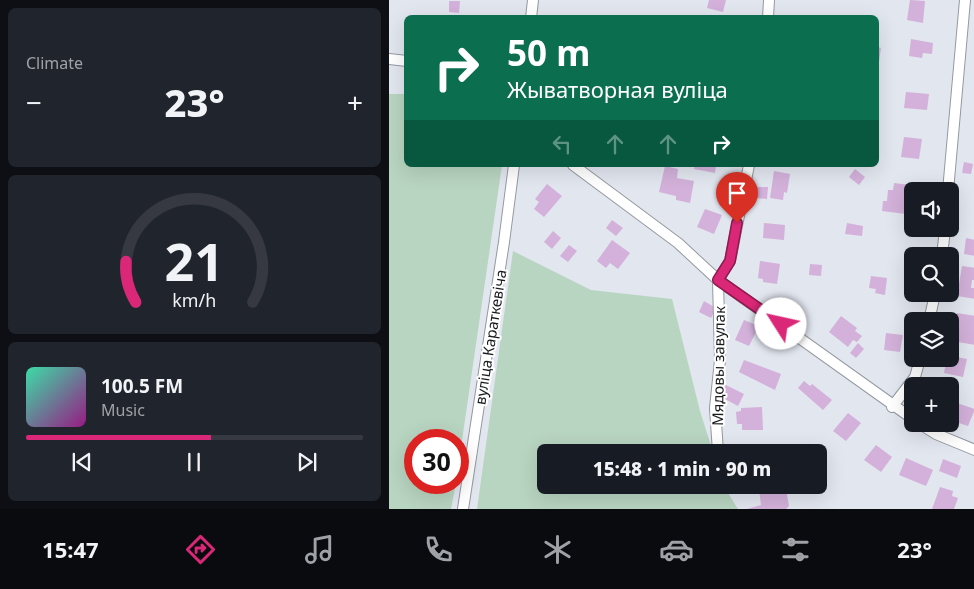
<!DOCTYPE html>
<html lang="en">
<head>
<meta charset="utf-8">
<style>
  :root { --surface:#171b24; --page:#20242c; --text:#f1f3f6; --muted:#9ea1a6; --line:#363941; --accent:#db2777 }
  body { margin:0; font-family:"Noto Sans",sans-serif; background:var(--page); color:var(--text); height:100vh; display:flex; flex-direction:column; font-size:19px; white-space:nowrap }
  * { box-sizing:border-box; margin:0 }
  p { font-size:16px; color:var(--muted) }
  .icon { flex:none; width:28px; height:28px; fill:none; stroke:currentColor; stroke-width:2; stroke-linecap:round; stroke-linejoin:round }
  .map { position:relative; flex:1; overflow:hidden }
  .drawer { display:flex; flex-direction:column; gap:8px; padding:8px; background:#0d0f14; width:389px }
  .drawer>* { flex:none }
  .guide { position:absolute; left:15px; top:15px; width:475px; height:152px; border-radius:8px; box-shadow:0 5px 20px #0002; background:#0b6e4f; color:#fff; overflow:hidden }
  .fabs { position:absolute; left:515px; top:182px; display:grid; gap:10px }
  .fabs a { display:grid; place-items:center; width:55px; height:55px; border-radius:8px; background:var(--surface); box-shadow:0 5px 20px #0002; font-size:25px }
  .speed { position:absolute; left:15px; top:429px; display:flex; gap:10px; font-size:25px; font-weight:700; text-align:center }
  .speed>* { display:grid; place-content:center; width:65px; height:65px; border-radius:50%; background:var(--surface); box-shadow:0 5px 20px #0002; line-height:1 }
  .speed .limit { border:8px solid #d22; background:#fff; color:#111 }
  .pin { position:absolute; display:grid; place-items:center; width:42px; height:42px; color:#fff; margin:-51px -21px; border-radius:50% 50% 50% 0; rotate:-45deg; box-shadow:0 0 5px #0007 }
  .pin .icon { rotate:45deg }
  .me { position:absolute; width:55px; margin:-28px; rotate:305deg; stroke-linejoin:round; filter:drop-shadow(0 0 4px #0008) }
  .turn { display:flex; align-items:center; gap:18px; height:105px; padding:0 20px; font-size:22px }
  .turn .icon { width:65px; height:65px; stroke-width:2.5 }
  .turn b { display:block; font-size:35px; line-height:42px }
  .lanes { display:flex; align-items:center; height:48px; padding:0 20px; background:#0003; justify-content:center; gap:25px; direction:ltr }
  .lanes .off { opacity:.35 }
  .big { font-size:38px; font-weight:800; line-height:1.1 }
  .drawer .tile { flex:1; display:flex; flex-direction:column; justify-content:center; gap:8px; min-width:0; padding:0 18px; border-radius:8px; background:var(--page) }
  .drawer .dial { align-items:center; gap:0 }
  .dial svg { height:130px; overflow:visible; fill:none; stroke:var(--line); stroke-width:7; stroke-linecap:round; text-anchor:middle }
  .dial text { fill:var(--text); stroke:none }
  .song { display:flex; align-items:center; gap:15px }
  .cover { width:60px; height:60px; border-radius:8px; background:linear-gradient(135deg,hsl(160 70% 55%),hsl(310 70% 35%)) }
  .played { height:5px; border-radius:2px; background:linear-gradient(90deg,var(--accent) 55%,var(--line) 55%) }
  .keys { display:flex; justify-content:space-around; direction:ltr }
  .heat { display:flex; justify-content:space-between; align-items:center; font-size:28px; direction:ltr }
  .trip { position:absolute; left:148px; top:444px; width:290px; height:50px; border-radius:8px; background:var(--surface); box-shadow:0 5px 20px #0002; font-weight:800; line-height:50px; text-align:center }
  .menu { display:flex; height:80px; justify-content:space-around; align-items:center; background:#090b0e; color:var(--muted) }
  .menu .icon { width:35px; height:35px }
  .menu .on { color:var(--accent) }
  .menu b { font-size:22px; color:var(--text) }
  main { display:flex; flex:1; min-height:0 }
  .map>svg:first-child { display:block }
  .green { fill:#b8d5c1 }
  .building { fill:#d3b1da }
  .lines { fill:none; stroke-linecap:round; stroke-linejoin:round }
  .minor-casing { stroke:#9498a0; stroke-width:12 }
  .minor { stroke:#fff; stroke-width:10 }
  .route-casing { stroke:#8e194d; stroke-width:12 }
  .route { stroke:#db2777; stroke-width:9 }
  .labels { text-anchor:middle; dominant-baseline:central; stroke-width:4; stroke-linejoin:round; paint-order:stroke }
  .street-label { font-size:15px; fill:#181a1d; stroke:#fff }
</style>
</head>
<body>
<main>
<section class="drawer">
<div class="tile"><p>Climate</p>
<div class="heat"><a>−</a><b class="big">23°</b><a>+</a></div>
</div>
<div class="tile dial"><svg viewBox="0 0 100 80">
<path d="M14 69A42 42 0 1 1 86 69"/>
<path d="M14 69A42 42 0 0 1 8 44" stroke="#db2777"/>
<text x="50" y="56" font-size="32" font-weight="700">21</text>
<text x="50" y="72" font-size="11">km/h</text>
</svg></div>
<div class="tile">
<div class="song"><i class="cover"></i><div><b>100.5 FM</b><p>Music</p></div></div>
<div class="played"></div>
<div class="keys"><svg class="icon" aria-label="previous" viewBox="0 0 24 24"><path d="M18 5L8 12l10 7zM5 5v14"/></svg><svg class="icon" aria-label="pause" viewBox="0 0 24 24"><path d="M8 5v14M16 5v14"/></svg><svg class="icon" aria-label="next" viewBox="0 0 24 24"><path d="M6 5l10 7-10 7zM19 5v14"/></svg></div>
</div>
</section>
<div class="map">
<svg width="586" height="509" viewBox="0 0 586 509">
  <rect width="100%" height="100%" fill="#e2e6ef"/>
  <g class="green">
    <polygon points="0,94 17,94 18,165 113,165 69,468 69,440 26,440 26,482 67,483 62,509 0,509"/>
    <polygon points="124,251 202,290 283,299 311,411 324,452 156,452 156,485 334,485 349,509 88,509"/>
  </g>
  <g class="building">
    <polygon points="320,0 337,0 334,12 318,8"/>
    <polygon points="521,0 536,1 534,23 518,20"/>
    <polygon points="60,1 71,1 70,13 60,12"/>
    <polygon points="522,39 544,43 543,54 534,53 533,58 520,56"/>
    <polygon points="488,47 492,48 489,69 488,69"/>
    <polygon points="517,92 540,94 538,110 515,108"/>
    <polygon points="515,137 533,139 530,159 512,157"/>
    <polygon points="575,162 584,164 582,174 573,173"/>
    <polygon points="306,165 327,165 326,173 305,169"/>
    <polygon points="276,166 289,169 288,178 305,181 301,203 287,200 287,196 270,192"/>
    <polygon points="466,169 476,177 470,185 460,177"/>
    <polygon points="385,171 401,174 398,193 395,192 394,200 381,198"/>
    <polygon points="505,183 521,185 517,214 493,211 494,201 498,201 499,190 504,190"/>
    <polygon points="158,184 173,196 155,217 145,209 150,202 146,199"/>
    <polygon points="368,187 379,187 378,199 367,198"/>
    <polygon points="316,209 333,215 325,234 308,227"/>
    <polygon points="223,220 234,228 227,236 217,228"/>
    <polygon points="375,223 396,225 395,240 374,238"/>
    <polygon points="458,223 474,226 473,236 456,234"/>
    <polygon points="164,231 172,238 163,249 155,242"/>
    <polygon points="577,238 586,240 586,256 575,254"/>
    <polygon points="223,240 241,253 229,269 221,263 217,268 208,261"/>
    <polygon points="180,245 188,251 179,262 171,256"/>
    <polygon points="371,261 391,264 388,284 374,282 374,279 369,278"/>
    <polygon points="421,264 433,265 432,276 420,275"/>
    <polygon points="573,266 586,268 586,280 583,280 582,288 586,288 586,299 568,296"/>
    <polygon points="482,276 498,278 496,295 486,293 487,289 480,288"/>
    <polygon points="315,301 327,308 322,318 310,312"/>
    <polygon points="568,313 586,316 586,345 563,341"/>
    <polygon points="452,316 468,328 466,331 473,336 468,342 464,340 459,347 440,332"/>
    <polygon points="355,320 370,326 360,346 346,340"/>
    <polygon points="497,333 514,335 511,352 495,350"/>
    <polygon points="469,343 475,349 467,358 461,353"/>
    <polygon points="563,356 578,359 574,377 555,373 557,362 561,363"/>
    <polygon points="355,360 392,374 386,390 350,372"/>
    <polygon points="415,381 421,386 423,384 443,400 434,410 409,388"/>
    <polygon points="335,384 355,394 349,406 336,399"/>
    <polygon points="565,402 586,409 579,426 561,420"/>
    <polygon points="373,407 374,430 353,430 353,424 348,424 347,412 352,411 352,408"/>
    <polygon points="459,413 472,423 457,441 444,431"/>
    <polygon points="487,445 503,457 492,472 475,460"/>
    <polygon points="371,449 371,452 344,452 344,451"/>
    <polygon points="517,458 544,470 537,486 510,475"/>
    <polygon points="554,459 572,466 568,478 550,471"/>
    <polygon points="359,485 393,485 397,489 400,506 397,509 358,509 372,505 370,489 360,489"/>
    <polygon points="551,487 564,491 563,496 569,498 565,509 543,509"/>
  </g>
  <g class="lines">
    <defs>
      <g id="minor">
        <polyline points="142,18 144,0"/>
        <polyline points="379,18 380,0"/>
        <polyline points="0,59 18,61"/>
        <polyline points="184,165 289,243 329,280 524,419"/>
        <polyline points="559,191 576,0"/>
        <polyline points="553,256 556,229"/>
        <polyline points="540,321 546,294"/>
        <polyline points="503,407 526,377 531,359"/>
        <polyline points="531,424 547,434 586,450"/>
        <polyline points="329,452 326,408 331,360 329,280 341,261 360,165"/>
        <polyline points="74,509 115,242 125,165"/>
      </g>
    </defs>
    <use href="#minor" class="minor-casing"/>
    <use href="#minor" class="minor"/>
  </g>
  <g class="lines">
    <defs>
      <polyline id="route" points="348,223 341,261 329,280 392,324"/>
    </defs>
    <use href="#route" class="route-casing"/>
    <use href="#route" class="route"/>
  </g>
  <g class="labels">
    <g class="street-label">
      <text transform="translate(101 337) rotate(-81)">вуліца Караткевіча</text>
      <text transform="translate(329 366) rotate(-89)">Мядовы завулак</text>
    </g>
  </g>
</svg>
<div class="fabs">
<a><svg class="icon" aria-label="sound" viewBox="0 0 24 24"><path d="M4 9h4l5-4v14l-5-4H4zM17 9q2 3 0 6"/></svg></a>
<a><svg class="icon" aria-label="search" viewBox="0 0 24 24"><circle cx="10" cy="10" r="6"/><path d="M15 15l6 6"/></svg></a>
<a><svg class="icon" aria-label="layers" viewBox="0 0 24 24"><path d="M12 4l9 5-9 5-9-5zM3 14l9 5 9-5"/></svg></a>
<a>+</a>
</div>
<div class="speed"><div class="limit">30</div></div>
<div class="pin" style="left:348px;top:223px;background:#d93025"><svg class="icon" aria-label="arrive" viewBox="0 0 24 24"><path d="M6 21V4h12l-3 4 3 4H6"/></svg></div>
<svg class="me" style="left:392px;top:324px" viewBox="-20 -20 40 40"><circle r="19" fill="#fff"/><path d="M0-13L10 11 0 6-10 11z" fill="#db2777"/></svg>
<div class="trip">15:48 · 1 min · 90 m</div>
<div class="guide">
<div class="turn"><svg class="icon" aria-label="right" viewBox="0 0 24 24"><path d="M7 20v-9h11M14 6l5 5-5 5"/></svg><div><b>50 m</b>Жыватворная вуліца</div></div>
<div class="lanes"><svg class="icon off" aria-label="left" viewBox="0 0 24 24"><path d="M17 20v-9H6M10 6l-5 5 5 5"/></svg><svg class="icon off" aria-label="ahead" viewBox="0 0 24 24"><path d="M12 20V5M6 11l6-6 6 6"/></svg><svg class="icon off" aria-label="ahead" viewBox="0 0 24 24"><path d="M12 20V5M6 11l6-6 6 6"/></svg><svg class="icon" aria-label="right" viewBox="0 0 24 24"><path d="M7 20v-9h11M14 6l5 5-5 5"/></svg></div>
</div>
</div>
</main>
<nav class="menu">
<b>15:47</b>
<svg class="icon on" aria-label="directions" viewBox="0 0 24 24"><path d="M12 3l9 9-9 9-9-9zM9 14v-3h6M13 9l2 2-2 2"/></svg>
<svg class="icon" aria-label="music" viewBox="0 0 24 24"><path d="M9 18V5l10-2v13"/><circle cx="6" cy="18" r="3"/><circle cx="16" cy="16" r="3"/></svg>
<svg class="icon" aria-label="phone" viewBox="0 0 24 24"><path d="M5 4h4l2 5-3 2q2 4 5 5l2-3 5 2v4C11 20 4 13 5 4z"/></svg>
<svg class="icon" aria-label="climate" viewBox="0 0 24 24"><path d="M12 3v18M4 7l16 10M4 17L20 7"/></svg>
<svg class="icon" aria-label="car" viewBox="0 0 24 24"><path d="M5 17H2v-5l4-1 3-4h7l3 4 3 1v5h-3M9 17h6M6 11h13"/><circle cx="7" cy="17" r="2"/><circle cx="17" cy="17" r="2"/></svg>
<svg class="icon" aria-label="filters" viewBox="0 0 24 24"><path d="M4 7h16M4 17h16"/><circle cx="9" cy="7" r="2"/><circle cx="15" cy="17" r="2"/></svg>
<b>23°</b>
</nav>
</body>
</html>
